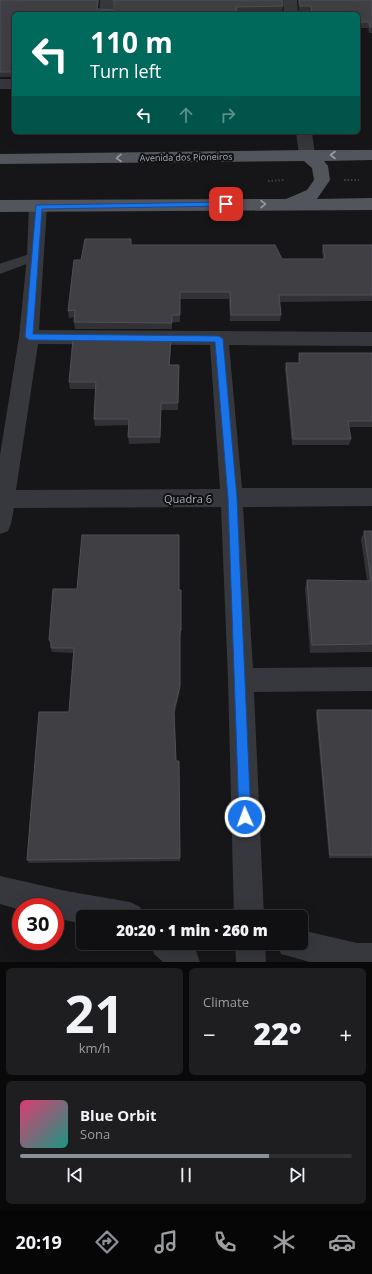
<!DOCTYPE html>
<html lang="en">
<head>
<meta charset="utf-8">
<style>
  :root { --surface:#101012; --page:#1e1e20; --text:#f1f3f6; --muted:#9c9d9f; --line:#303032; --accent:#8c9099 }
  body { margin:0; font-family:"Open Sans",sans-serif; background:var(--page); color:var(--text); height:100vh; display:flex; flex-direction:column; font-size:15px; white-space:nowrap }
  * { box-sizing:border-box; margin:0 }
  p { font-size:13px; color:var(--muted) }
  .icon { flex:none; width:22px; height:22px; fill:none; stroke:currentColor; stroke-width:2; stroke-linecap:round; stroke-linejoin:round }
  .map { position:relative; height:962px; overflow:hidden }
  .details { display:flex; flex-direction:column; gap:6px; padding:6px; background:#09090a; flex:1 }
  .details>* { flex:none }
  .guide { position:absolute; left:12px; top:12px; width:348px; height:122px; border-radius:6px; box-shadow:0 4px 16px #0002,0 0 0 1px var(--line); background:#00695c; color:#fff; overflow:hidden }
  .speed { position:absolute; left:12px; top:898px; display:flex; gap:8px; font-size:20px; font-weight:700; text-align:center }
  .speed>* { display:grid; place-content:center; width:52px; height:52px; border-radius:50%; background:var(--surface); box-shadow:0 4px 16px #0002,0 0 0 1px var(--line); line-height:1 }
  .speed .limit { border:6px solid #d22; background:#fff; color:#111 }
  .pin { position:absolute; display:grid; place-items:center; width:34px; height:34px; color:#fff; margin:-17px; border-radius:8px; box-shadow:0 2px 6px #0006 }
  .me { position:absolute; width:44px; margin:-22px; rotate:358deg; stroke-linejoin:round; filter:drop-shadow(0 0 3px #0008) }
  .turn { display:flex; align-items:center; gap:14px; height:84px; padding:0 12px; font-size:18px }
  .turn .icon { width:52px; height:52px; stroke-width:2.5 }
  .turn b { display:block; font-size:28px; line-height:34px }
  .lanes { display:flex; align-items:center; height:38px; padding:0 12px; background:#0003; justify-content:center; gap:20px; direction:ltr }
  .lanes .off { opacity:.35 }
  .big { font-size:30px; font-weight:800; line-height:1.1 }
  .details .card { flex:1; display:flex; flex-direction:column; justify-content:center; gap:6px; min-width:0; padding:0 14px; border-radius:6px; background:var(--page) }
  .details .dial { align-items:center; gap:0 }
  .dial b { font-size:52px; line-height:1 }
  .song { display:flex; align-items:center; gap:12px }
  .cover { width:48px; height:48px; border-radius:6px; background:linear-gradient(135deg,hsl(340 70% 55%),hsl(170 70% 35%)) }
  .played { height:4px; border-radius:2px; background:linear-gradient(90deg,var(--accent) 75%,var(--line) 75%) }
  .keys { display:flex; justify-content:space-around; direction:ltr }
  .heat { display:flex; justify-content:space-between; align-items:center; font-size:22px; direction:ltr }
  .details .tiles { flex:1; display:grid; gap:6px; grid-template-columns:1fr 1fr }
  .card:last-child { grid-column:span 2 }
  .trip { position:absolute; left:76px; top:910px; width:232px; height:40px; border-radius:6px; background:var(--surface); box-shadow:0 4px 16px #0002,0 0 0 1px var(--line); font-weight:800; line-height:40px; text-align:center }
  .tab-bar { display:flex; height:64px; justify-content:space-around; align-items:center; background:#060607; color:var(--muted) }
  .tab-bar .icon { width:28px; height:28px }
  .tab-bar .selected { color:var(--accent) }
  .tab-bar b { font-size:18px; color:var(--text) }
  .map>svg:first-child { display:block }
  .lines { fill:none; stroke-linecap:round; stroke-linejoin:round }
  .path { stroke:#3d3f44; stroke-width:2; stroke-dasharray:1.5 2; stroke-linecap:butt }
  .lane { fill:#37383d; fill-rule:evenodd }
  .street { fill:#37383d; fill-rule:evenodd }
  .primary { fill:#53555c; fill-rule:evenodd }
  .wall { fill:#323236 }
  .shaded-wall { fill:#212124 }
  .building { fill:#3f3f44; stroke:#4f5156 }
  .oneway { stroke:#979ba6 }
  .route { fill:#1a73e8; stroke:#114b97 }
  .labels { text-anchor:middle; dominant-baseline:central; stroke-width:4; stroke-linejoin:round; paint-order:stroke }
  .far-street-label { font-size:9px; fill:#a8adb8; stroke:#111113 }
  .street-label { font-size:11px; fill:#a8adb8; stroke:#111113 }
</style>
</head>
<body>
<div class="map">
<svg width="372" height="962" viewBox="0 0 372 962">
  <rect width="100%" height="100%" fill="#161618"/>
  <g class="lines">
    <g class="path">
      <polyline points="344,180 359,180"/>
      <polyline points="268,181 285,180"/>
    </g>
    <polygon class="lane" points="36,252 40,253 42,256 40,259 0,274 0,264 2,263"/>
    <g class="street">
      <polygon points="100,0 114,0 113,14 99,14"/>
      <polygon points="283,0 297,0 298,14 284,14"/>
      <rect x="0" y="79" width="14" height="10"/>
      <polygon points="296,132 312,132 315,155 313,159 307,160 301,159 299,155"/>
      <path d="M38,200L44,202L47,206L39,330L372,332V346L229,345L242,488H372V506L243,507L253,668L372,667V691L254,692L264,917H234L228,680L221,507L14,508L11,524L8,531L0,534V455L19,337L27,256L29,206L32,202ZM38,344L210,345L220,489L16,490Z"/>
      <polygon points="0,876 66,891 130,902 140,907 145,917 83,917 83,924 55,918 55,907 21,907 21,910 0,904"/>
      <polygon points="301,930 357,943 372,943 372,962 310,962 281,954 277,943 301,943"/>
      <polygon points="150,943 187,943 196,951 200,962 163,962 154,954"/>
      <polygon points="235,943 265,943 266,962 236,962"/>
    </g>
    <polygon class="primary" points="307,150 372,150 372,160 324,161 328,166 330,180 317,199 372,198 372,210 0,212 0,200 286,199 307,190 314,180 312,168 304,161 0,164 0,154"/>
  </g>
  <g class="wall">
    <polygon points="0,0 99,0 98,9 114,10 114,0 283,6 282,12 237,12 236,14 14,14 14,77 0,77"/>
    <polygon points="298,0 372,0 372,33 369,33 368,28 358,28 358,14 310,14 310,12 299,12"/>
    <polygon points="131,239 131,245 282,259 323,259 322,252 323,245 372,245 372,301 280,302 281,315 280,321 230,321 229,299 180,299 180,322 172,322 172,329 75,329 74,322 75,317 69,318 68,311 81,260"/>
    <polygon points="171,339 170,365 179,365 178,410 161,410 160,443 129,444 128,437 129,425 95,426 94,419 96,389 70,389 69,382"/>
    <polygon points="299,353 372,353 372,427 349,427 351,439 349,445 292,445 285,369 286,363 298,363 298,359"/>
    <polygon points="364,531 372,531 372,652 310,653 305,588 307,580 367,581 361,539"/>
    <polygon points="179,590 181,590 181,636 180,636 180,691 174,716 176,761 179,761 180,861 29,863 27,860 69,712 73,653 52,652 49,640"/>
    <polygon points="317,710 372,710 372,858 329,858 316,714"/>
  </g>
  <polygon class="shaded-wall" points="180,631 180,691 174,716 174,711"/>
  <g class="building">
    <polygon points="0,0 98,0 97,9 114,10 114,0 282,0 283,6 236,7 237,12 231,12 231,14 14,14 14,72 0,72"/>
    <polygon points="299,0 372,0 372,27 370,27 369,22 358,22 358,14 312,14 311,6 300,6"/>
    <polygon points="85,239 131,239 131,245 275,245 282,259 325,259 323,245 372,245 372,295 279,295 281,315 231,315 230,292 180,292 180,315 172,315 172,323 74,322 75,310 68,311 74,260 81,260"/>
    <polygon points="73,339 171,339 169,365 179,365 178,403 161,403 160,437 128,437 129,419 94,419 96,382 69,382"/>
    <polygon points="299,353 372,353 372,421 348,421 351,439 293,439 286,363 300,363"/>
    <polygon points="364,531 372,531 372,644 312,645 307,580 371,581"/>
    <polygon points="82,535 179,535 179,590 181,590 181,631 180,631 180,686 174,711 176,761 179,761 180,858 27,860 39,712 69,712 74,648 51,648 51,641 49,640 53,589 77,589"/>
    <polygon points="317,710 372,710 372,855 330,855"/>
  </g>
  <defs><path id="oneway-chevron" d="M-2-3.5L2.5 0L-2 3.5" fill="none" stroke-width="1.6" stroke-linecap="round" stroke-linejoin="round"/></defs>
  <g class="oneway">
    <use href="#oneway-chevron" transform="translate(333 155) rotate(180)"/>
    <use href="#oneway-chevron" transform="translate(119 158) rotate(179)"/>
    <use href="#oneway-chevron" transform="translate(263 204) rotate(-1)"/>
  </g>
  <polygon class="route" points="226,202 230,204 229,206 42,209 33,334 219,336 223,339 237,498 251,817 249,821 245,823 241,821 239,817 228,498 215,342 29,340 25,337 36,205"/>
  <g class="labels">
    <g class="far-street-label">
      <text transform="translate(186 157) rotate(-1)">Avenida dos Pioneiros</text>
    </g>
    <g class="street-label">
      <text x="188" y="498">Quadra 6</text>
    </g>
  </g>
</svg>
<div class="speed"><div class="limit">30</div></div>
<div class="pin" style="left:226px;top:204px;background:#d93025"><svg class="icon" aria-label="arrive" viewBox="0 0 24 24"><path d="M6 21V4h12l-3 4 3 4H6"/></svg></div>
<svg class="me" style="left:245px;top:817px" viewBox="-20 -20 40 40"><circle r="17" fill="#1a73e8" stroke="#fff" stroke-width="3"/><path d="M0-11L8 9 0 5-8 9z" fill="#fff"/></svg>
<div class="trip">20:20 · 1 min · 260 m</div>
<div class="guide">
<div class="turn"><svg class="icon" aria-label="left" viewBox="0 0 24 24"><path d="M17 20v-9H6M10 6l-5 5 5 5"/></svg><div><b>110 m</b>Turn left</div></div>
<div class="lanes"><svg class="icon" aria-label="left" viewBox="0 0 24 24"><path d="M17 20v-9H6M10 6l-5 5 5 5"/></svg><svg class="icon off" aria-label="ahead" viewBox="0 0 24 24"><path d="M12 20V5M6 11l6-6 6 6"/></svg><svg class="icon off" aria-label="right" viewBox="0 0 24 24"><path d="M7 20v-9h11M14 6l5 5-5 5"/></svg></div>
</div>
</div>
<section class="details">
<div class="tiles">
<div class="card dial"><b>21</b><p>km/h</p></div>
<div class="card"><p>Climate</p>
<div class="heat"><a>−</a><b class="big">22°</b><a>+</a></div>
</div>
<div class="card">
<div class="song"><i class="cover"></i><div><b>Blue Orbit</b><p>Sona</p></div></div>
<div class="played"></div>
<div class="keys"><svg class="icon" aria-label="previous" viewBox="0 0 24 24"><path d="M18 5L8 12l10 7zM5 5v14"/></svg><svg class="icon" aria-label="pause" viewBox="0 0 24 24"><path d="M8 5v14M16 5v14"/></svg><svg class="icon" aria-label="next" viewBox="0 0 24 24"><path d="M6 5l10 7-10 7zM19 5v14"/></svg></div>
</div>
</div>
</section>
<nav class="tab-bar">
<b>20:19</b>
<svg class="icon selected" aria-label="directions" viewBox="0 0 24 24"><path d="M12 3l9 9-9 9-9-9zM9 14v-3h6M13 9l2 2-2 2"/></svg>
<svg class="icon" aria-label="music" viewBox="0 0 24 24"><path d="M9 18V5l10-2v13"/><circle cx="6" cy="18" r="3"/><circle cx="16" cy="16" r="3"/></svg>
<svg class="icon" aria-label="phone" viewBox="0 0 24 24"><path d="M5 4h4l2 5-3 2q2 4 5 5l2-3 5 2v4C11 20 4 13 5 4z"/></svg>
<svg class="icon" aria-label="climate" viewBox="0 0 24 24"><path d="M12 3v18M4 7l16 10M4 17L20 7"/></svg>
<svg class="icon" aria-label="car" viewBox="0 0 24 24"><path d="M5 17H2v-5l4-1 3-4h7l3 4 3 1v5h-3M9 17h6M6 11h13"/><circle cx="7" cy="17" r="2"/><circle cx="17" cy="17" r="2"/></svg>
</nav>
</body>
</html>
